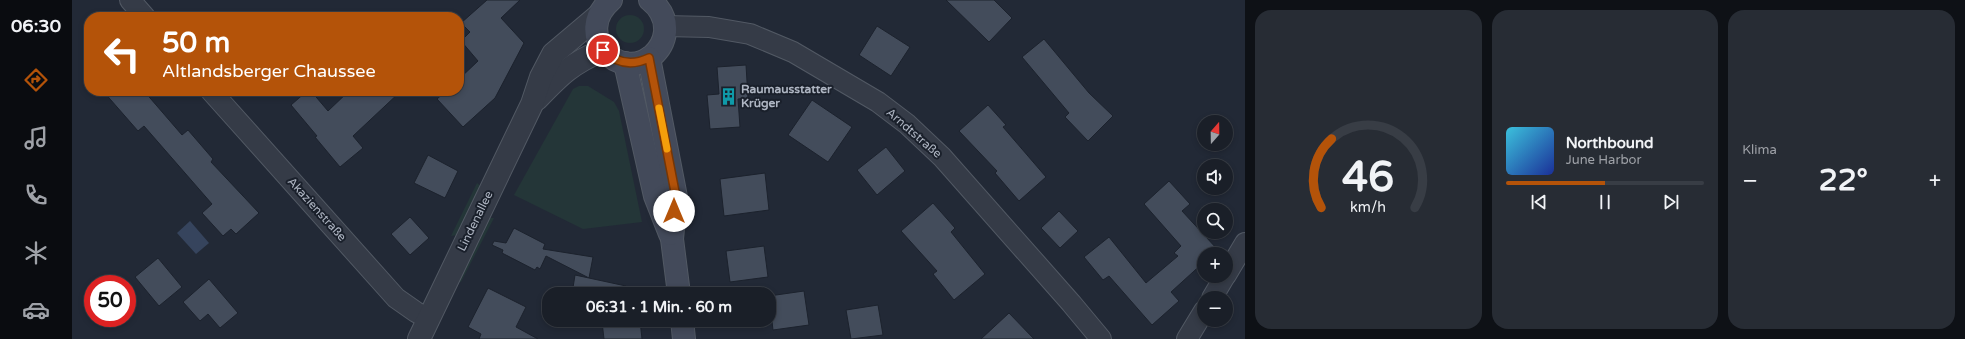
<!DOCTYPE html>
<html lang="de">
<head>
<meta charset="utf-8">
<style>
  :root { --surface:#1a1f28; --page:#272c34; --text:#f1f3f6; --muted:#9fa2a8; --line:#383d45; --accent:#b45309 }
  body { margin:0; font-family:"Varela Round",sans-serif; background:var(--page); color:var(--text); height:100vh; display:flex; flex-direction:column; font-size:15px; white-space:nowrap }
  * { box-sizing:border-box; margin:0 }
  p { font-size:13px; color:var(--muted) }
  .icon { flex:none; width:22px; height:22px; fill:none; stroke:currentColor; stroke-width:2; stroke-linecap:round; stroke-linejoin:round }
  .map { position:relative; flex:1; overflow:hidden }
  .panel { display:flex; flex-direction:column; gap:10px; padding:10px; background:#0e1116; width:720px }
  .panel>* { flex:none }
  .guide { position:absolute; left:12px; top:12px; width:380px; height:84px; border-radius:16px; box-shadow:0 2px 6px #0003,0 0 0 1px var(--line); background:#b45309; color:#fff; overflow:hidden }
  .needle { width:26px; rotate:20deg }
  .tools { position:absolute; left:1125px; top:115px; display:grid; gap:8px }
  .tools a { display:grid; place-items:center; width:36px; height:36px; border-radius:50%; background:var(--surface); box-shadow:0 2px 6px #0003,0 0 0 1px var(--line); font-size:20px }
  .speed { position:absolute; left:12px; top:275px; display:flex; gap:8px; font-size:20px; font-weight:700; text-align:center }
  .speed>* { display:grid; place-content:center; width:52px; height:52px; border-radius:50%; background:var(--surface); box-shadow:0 2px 6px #0003,0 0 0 1px var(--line); line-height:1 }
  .speed .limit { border:6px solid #d22; background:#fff; color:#111 }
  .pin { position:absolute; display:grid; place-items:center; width:34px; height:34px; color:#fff; margin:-17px; border:2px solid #fff; border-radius:50%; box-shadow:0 1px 4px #0007 }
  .me { position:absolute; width:44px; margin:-22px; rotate:0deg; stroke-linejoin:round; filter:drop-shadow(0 0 3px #0008) }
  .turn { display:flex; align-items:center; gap:14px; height:84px; padding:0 12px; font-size:18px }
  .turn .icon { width:52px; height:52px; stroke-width:2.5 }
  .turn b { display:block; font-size:28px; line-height:34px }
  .big { font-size:30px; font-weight:700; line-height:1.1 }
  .panel .card { flex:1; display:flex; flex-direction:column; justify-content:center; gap:6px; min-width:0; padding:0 14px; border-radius:16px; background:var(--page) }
  .panel .dial { align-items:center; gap:0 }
  .dial svg { height:104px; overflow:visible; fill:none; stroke:var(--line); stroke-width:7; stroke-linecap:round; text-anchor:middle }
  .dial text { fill:var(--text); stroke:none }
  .song { display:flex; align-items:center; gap:12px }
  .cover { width:48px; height:48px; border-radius:6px; background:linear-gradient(135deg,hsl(190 70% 55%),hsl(230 70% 35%)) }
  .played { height:4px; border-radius:2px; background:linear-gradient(90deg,var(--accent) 50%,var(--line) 50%) }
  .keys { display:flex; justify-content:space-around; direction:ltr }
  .heat { display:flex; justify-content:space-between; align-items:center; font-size:22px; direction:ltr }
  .panel .tiles { flex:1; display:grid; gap:10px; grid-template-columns:repeat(3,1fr) }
  .trip { position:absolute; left:470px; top:287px; width:234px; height:40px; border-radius:16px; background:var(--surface); box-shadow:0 2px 6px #0003,0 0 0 1px var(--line); font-weight:700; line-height:40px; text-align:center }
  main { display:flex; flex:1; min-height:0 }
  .tabs { display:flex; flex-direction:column; width:72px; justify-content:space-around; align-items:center; background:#0a0c10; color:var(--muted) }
  .tabs .icon { width:28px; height:28px }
  .tabs .current { color:var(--accent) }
  .tabs b { font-size:18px; color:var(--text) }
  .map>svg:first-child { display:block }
  .green { fill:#243638 }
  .water { fill:#36445d }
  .building { fill:#434c5b; stroke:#1c222d }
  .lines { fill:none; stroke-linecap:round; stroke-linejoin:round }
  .minor-casing { stroke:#525964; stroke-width:22 }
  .tertiary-casing { stroke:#525964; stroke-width:24 }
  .secondary-casing { stroke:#525964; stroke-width:24 }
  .minor { stroke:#353b47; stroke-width:20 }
  .tertiary { stroke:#353b47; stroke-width:22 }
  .secondary { stroke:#434a5a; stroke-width:22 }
  .route-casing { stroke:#753606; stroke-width:10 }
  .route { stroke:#b45309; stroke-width:7 }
  .slow { stroke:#f59e0b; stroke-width:7 }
  .labels { text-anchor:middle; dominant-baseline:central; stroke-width:4; stroke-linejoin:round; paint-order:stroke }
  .poi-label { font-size:12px; font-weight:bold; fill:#afb6c3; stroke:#1a202b; text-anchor:start }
  .street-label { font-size:12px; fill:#afb6c3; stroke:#1a202b }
</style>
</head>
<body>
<main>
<nav class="tabs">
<b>06:30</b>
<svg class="icon current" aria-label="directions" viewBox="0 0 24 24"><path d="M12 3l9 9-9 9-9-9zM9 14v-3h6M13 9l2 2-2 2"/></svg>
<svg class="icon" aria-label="music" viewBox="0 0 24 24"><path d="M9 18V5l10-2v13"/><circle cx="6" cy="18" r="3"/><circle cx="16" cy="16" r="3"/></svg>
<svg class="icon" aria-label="phone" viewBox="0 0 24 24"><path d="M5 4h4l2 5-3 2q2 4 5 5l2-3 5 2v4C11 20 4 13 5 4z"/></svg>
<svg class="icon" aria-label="climate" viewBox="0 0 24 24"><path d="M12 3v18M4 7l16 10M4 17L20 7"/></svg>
<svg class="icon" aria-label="car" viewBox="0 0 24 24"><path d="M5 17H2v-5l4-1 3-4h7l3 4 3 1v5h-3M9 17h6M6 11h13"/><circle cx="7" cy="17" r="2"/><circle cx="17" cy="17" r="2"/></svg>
</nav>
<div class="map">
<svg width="1173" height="339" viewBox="0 0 1173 339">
  <rect width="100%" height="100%" fill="#222936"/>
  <g class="green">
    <circle cx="558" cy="29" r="14"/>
    <polygon points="507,86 516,86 542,102 547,111 570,222 511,229 442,195 501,89"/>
    <polygon points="405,183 409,186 385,235 379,236"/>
    <polygon points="418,218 422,218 389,282 387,282"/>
  </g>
  <polygon class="water" points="118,221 137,243 124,254 105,233"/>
  <g class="building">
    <polygon points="415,0 448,0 429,18 452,43 423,98 391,127 365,99 374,91 387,91 387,79 406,61 389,41 398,32 389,23"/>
    <polygon points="874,0 922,0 940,18 917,42"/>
    <polygon points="805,26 838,47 819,76 787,55"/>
    <polygon points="972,39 1017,93 1041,116 1016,141 993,117 997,113 950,57"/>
    <polygon points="674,65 676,98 666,99 668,127 638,129 635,95 647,94 645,67"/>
    <polygon points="31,91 72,91 110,135 116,130 141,159 139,162 187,213 164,234 159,229 151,236 130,213 140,204 72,126 66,131"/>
    <polygon points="235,91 239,91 256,111 277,91 329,91 281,136 291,148 268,167 243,137 245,136 219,105"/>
    <polygon points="740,100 780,127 756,162 716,135"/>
    <polygon points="916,105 934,125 931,127 974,177 947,201 923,173 925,171 887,131"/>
    <polygon points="814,147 833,171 805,195 785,170"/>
    <polygon points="356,155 386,171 373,198 342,183"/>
    <polygon points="693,173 697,210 652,216 648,179"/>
    <polygon points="1097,181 1118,204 1110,211 1146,250 1141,254 1132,254 1132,262 1099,292 1107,301 1080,325 1037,276 1031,280 1012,257 1037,237 1074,283 1106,256 1102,253 1109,246 1072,204"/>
    <polygon points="861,203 883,228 879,232 913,274 882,300 861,274 865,271 829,231"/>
    <polygon points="987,211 1006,231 988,248 969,228"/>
    <polygon points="338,217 357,238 338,255 319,234"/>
    <polygon points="442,228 473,244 471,249 521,257 517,278 474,256 468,269 465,267 463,270 430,253 431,250 420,245 422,241 434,243"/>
    <polygon points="692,246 696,277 658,282 654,251"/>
    <polygon points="86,258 110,287 87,306 63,277"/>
    <polygon points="503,275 554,286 553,294 500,294"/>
    <polygon points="137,279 166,313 148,328 136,314 128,321 111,302"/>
    <polygon points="416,288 454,307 444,327 466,339 407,339 409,334 396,327"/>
    <polygon points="732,291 737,325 701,330 697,296"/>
    <polygon points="806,305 811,335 779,339 774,310"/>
    <polygon points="937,313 962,339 909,339"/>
    <polygon points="549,320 568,320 570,339 532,339 530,322"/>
  </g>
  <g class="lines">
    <defs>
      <g id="minor">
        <polyline points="58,0 73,17"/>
        <polyline points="593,26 637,27 678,34 721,52 806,102 835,124 870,157 999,303 1029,339"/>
        <polyline points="139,91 324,298 344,312 357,319"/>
        <polyline points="1154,275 1173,243"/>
        <polyline points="1140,298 1153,276"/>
        <polyline points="1115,339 1132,311"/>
      </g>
      <g id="tertiary">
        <path d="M465,99C488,75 500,63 531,50"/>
        <polyline points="347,339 460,104 469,77 481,54 526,16"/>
      </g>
      <g id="secondary">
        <path d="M539,0C500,34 547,83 580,56C587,50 592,42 593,32C594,19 588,8 578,0"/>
        <polyline points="577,58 604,197 600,239 607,294"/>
        <polyline points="553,63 583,196 598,234"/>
        <polyline points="610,320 612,339"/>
      </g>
    </defs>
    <use href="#minor" class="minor-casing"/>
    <use href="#tertiary" class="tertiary-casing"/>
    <use href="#secondary" class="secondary-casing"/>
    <use href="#minor" class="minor"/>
    <use href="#tertiary" class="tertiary"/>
    <use href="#secondary" class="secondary"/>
  </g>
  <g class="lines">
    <defs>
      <path id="route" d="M531,50C545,64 560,66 577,58L604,197L602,211"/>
    </defs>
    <use href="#route" class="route-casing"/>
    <use href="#route" class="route"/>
    <polyline class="slow" points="587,108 595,149"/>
  </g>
  <defs>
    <symbol id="building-bare" viewBox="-9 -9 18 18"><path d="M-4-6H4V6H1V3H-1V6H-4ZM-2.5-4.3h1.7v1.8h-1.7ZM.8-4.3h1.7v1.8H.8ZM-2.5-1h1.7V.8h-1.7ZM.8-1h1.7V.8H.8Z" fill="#0f9aa8" stroke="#1a202b" stroke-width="2.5" paint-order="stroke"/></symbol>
  </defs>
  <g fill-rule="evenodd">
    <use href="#building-bare" x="644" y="84" width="25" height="25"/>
  </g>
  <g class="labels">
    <g class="poi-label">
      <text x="669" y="89">Raumausstatter<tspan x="669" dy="14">Krüger</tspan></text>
    </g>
    <g class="street-label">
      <text transform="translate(842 133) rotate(41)">Arndtstraße</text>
      <text transform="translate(245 209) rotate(48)">Akazienstraße</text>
      <text transform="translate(403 221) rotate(-64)">Lindenallee</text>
    </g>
  </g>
</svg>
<div class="tools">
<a><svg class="needle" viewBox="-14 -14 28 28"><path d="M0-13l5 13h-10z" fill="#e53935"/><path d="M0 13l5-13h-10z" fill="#9fa2a8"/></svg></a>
<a><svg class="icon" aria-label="sound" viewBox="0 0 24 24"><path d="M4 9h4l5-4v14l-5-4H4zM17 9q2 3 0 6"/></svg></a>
<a><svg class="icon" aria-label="search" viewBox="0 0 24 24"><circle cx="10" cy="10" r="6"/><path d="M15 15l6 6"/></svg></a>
<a>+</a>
<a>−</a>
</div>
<div class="speed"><div class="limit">50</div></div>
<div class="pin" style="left:531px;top:50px;background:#d93025"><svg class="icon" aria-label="arrive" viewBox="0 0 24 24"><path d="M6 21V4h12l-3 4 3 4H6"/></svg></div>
<svg class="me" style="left:602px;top:211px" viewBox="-20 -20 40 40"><circle r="19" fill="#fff"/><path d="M0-13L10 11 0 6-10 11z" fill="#b45309"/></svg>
<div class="trip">06:31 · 1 Min. · 60 m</div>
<div class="guide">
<div class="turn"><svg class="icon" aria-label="left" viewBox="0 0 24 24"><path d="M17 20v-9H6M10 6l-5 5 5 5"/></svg><div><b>50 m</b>Altlandsberger Chaussee</div></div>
</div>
</div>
<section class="panel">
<div class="tiles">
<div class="card dial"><svg viewBox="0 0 100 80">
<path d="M14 69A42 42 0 1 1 86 69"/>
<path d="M14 69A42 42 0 0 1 22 16" stroke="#b45309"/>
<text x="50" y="56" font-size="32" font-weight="700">46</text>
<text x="50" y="72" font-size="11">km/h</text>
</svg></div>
<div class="card">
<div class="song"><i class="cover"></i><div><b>Northbound</b><p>June Harbor</p></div></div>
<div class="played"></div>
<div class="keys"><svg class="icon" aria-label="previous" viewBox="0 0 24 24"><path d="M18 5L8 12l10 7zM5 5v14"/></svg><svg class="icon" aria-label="pause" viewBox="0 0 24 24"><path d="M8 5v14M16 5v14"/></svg><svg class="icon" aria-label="next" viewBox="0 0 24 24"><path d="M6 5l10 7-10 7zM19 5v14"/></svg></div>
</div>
<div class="card"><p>Klima</p>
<div class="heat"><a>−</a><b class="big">22°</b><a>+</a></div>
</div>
</div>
</section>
</main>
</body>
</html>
